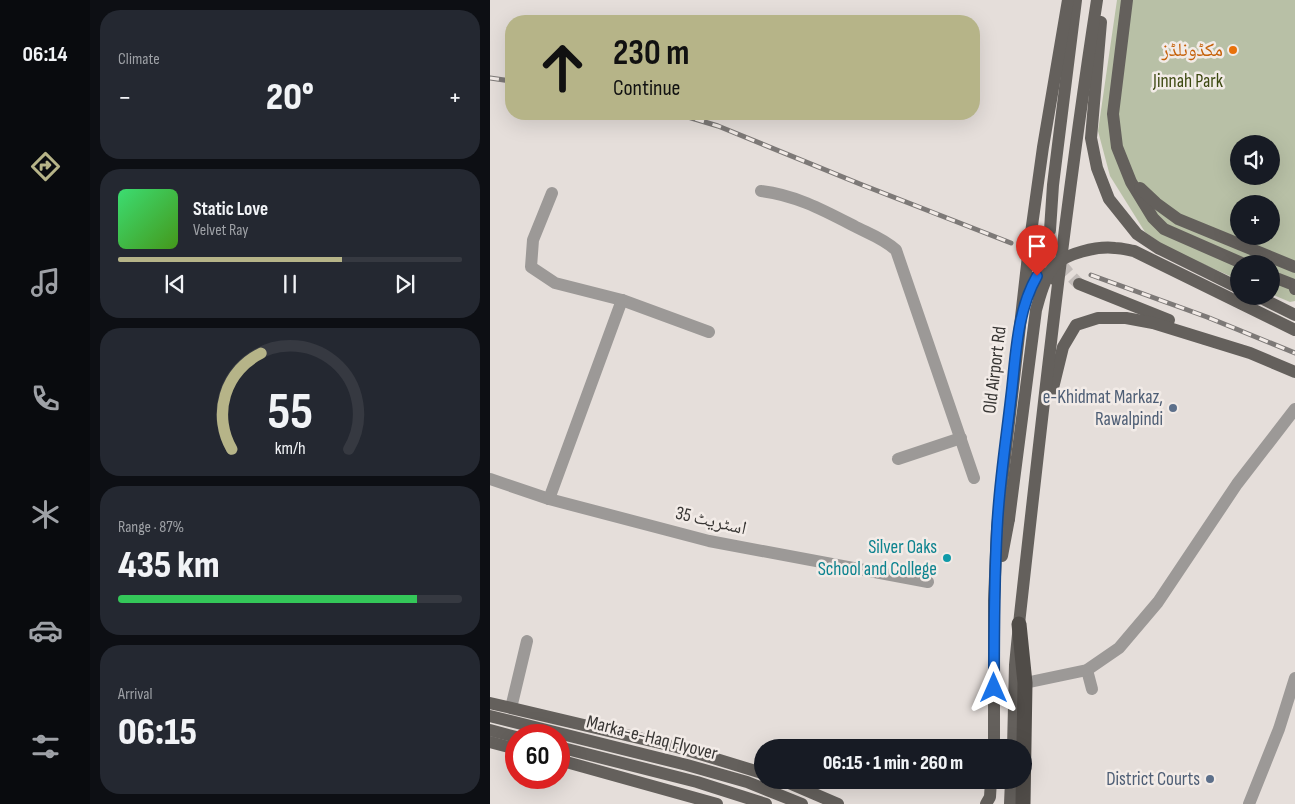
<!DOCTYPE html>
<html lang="en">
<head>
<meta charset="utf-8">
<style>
  :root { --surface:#171b24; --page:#242831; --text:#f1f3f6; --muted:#9ea1a6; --line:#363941; --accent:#b6b488 }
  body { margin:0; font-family:"Sofia Sans Condensed","Noto Naskh Arabic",sans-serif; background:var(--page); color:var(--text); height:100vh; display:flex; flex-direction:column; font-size:19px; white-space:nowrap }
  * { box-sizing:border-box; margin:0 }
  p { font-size:16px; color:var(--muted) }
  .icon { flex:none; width:28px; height:28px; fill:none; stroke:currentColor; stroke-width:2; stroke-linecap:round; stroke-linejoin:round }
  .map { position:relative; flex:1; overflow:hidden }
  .drawer { display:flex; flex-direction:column; gap:10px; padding:10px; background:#0d0f14; width:400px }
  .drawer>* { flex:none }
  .top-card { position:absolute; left:15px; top:15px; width:475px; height:105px; border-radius:20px; box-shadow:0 5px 20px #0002; background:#b6b488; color:#111; overflow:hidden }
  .controls { position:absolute; left:740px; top:135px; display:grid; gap:10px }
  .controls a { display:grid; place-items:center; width:50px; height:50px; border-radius:50%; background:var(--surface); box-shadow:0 5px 20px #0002; font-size:25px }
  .speed { position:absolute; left:15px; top:724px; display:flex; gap:10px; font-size:25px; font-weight:700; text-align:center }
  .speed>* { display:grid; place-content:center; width:65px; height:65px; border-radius:50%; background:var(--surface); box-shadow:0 5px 20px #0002; line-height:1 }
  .speed .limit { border:8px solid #d22; background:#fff; color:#111 }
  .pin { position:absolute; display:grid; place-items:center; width:42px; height:42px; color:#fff; margin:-51px -21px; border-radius:50% 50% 50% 0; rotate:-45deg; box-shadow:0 0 5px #0007 }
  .pin .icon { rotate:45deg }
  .me { position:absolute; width:55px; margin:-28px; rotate:0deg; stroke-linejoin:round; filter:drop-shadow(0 0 4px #0008) }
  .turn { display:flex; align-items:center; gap:18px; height:105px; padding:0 25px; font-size:22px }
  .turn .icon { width:65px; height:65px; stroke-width:2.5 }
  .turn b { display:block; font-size:35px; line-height:42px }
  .big { font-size:38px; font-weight:800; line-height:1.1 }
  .drawer .tile { flex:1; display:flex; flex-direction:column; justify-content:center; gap:8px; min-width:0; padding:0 18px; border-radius:20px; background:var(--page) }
  .drawer .dial { align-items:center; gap:0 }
  .dial svg { height:130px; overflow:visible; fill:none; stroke:var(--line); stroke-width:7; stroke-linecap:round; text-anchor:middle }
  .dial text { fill:var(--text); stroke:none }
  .song { display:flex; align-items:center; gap:15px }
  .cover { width:60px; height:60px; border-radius:8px; background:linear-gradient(135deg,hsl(140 70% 55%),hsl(100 70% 35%)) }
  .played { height:5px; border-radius:2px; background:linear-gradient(90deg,var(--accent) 65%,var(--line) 65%) }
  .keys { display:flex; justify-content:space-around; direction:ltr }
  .heat { display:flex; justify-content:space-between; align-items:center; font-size:28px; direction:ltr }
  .charge { height:8px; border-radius:4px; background:linear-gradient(90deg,#34c759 87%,var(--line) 0) }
  .trip { position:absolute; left:264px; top:739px; width:278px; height:50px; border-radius:25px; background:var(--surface); box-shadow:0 5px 20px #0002; font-weight:800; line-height:50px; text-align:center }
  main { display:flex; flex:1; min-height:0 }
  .menu { display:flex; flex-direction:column; width:90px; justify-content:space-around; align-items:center; background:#090b0e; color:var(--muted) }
  .menu .icon { width:35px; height:35px }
  .menu .on { color:var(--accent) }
  .menu b { font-size:22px; color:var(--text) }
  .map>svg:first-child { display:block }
  .green { fill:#b8c0a6; fill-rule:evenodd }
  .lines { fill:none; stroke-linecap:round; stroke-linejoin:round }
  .major-tunnel { stroke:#c2bcb9; stroke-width:12; stroke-dasharray:12 6; stroke-linecap:butt }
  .minor { stroke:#9c9997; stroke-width:12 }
  .major { stroke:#64605c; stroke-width:12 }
  .highway { stroke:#504c48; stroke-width:15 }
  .rail-casing { stroke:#7d7977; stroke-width:5 }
  .rail { stroke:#f2ebe7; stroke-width:3; stroke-dasharray:9; stroke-linecap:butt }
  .major-bridge { stroke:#64605c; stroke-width:12 }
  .route-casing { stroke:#114b97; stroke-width:12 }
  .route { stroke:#1a73e8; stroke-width:9 }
  .food-dot { fill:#e8710a; stroke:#f2ebe7; stroke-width:2 }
  .service-dot { fill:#5c6f8a; stroke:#f2ebe7; stroke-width:2 }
  .culture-dot { fill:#0f9aa8; stroke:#f2ebe7; stroke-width:2 }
  .labels { text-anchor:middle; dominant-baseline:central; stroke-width:5; stroke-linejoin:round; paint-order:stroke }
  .food-label { font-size:19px; fill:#c56008; stroke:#f2ebe7; text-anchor:end }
  .park-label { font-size:19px; fill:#3d4911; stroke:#f2ebe7 }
  .street-label { font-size:19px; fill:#373533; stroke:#f2ebe7 }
  .service-label { font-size:19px; fill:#4e5e75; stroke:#f2ebe7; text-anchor:end }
  .culture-label { font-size:19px; fill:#0d838f; stroke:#f2ebe7; text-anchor:end }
</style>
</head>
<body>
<main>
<nav class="menu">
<b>06:14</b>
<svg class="icon on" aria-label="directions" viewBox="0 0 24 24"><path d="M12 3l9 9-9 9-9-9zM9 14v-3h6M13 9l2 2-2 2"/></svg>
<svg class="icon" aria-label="music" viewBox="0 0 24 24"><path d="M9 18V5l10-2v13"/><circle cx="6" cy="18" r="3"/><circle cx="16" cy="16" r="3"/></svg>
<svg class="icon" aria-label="phone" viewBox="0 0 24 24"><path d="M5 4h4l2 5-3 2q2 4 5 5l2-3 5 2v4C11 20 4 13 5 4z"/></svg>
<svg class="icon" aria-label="climate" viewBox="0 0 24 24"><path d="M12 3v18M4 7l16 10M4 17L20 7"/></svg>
<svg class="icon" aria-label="car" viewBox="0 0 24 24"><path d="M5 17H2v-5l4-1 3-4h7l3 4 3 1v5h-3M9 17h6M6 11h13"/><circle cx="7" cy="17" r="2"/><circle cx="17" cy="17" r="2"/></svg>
<svg class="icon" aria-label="filters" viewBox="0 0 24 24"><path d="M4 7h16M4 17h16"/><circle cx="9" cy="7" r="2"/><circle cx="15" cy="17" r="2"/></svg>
</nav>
<section class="drawer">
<div class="tile"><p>Climate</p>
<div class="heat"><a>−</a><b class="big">20°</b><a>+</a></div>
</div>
<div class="tile">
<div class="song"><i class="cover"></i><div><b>Static Love</b><p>Velvet Ray</p></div></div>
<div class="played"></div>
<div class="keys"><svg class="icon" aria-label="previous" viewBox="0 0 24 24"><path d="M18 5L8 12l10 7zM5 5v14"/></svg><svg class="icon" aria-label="pause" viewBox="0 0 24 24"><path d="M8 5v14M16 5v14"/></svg><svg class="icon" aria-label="next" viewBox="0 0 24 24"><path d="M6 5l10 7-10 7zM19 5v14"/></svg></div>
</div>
<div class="tile dial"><svg viewBox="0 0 100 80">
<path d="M14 69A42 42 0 1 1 86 69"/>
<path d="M14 69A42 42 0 0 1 32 10" stroke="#b6b488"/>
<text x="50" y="56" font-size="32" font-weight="700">55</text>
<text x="50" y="72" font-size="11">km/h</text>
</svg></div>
<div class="tile"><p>Range · 87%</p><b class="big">435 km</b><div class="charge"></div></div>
<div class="tile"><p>Arrival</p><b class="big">06:15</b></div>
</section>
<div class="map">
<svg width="805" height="804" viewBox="0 0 805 804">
  <rect width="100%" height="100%" fill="#e5deda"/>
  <path class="green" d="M627,0H805V301L800,302L781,294V264H749V280L679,249L655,232L620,176L608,131ZM749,144H781V176H749ZM749,204H781V236H749Z"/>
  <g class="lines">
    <path class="major-tunnel" d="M560,230C562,254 572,268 589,284"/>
    <g class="minor">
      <path d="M271,191C306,195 335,211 366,227C380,234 394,239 406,250L484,478"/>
      <polyline points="62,193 43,240 41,267 65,283 132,300 219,332"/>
      <polyline points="408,459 471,438"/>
      <polyline points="0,479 59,499 219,541 438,582"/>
      <polyline points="59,499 132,300"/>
      <polyline points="597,670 602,689"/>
      <polyline points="535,683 597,670 629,648 668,602 747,484 805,409"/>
      <polyline points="21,708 37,641"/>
      <polyline points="759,804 789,729 805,678"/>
    </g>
    <g class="major">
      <polyline points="637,0 623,114 627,147 641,182 663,218 674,229 754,264"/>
      <polyline points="611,22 601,138 607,168 619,199 647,234 668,248 749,288"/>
      <polyline points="650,188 666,203 688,219 805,267"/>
      <polyline points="560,230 563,185 586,0"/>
      <polyline points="781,276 804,285 805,289"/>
      <polyline points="589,284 679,320"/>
      <polyline points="767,296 805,315"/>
      <polyline points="537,297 547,276 558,273 564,279"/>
      <polyline points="562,392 573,347 586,325 608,318 636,318 663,323 760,353 805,372"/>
      <polyline points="512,556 519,519"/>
      <polyline points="0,703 187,747 272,773"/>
      <polyline points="0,716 197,765 257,782 312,804"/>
      <polyline points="0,730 26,737"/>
      <polyline points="0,742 26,749"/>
      <polyline points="69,747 207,782 276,804"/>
      <polyline points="504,748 504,601 507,528 539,247 553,147 578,0"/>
      <path d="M523,748L525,665L529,624C552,416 575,207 607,0"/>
      <polyline points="69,760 227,804"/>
      <polyline points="292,780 348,804"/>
      <polyline points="496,804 500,797 501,780"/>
      <polyline points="520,804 521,780"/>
    </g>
    <polyline class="highway" points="529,624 535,683 533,804"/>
    <defs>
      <g id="rail">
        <polyline points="0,78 21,81"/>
        <polyline points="188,114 228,126 370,184 521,243"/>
        <polyline points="601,275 717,317 805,353"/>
      </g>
    </defs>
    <use href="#rail" class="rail-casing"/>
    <use href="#rail" class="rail"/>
    <path class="major-bridge" d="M519,519L546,310C550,296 554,279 563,267C575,253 608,246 625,248C632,248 638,250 644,251L805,330"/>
  </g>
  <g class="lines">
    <defs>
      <path id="route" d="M504,688C504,635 504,582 507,529C509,485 516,441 521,397C526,357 526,313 547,276"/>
    </defs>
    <use href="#route" class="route-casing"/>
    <use href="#route" class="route"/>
  </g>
  <circle class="food-dot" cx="743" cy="50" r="5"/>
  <g class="service-dot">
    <circle cx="683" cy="408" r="5"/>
    <circle cx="720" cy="779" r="5"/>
  </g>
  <circle class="culture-dot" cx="457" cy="558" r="5"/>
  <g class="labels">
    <g class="food-label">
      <text x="733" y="50">مکڈونلڈز</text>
    </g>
    <g class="park-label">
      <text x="698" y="81">Jinnah Park</text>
    </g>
    <g class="street-label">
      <text transform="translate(505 370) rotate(-83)">Old Airport Rd</text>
      <text transform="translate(221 521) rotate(13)">اسٹریٹ 35</text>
      <text transform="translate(162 738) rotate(14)">Marka-e-Haq Flyover</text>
    </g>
    <g class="service-label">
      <text x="673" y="397">e-Khidmat Markaz,<tspan x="673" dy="22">Rawalpindi</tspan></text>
      <text x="710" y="779">District Courts</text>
    </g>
    <g class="culture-label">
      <text x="447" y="547">Silver Oaks<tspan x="447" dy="22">School and College</tspan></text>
    </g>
  </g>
</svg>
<div class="controls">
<a><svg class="icon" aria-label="sound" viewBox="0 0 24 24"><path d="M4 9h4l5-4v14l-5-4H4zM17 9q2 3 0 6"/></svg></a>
<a>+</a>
<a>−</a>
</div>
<div class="speed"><div class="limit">60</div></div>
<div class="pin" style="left:547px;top:276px;background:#d93025"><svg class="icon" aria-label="arrive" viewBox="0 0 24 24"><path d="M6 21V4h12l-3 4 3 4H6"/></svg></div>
<svg class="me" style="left:504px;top:688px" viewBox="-20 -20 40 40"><path d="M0-17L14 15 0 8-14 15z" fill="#1a73e8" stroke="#fff" stroke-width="4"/></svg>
<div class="trip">06:15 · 1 min · 260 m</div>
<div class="top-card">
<div class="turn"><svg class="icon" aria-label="ahead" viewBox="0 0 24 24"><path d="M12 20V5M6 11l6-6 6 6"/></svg><div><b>230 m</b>Continue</div></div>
</div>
</div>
</main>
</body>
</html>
